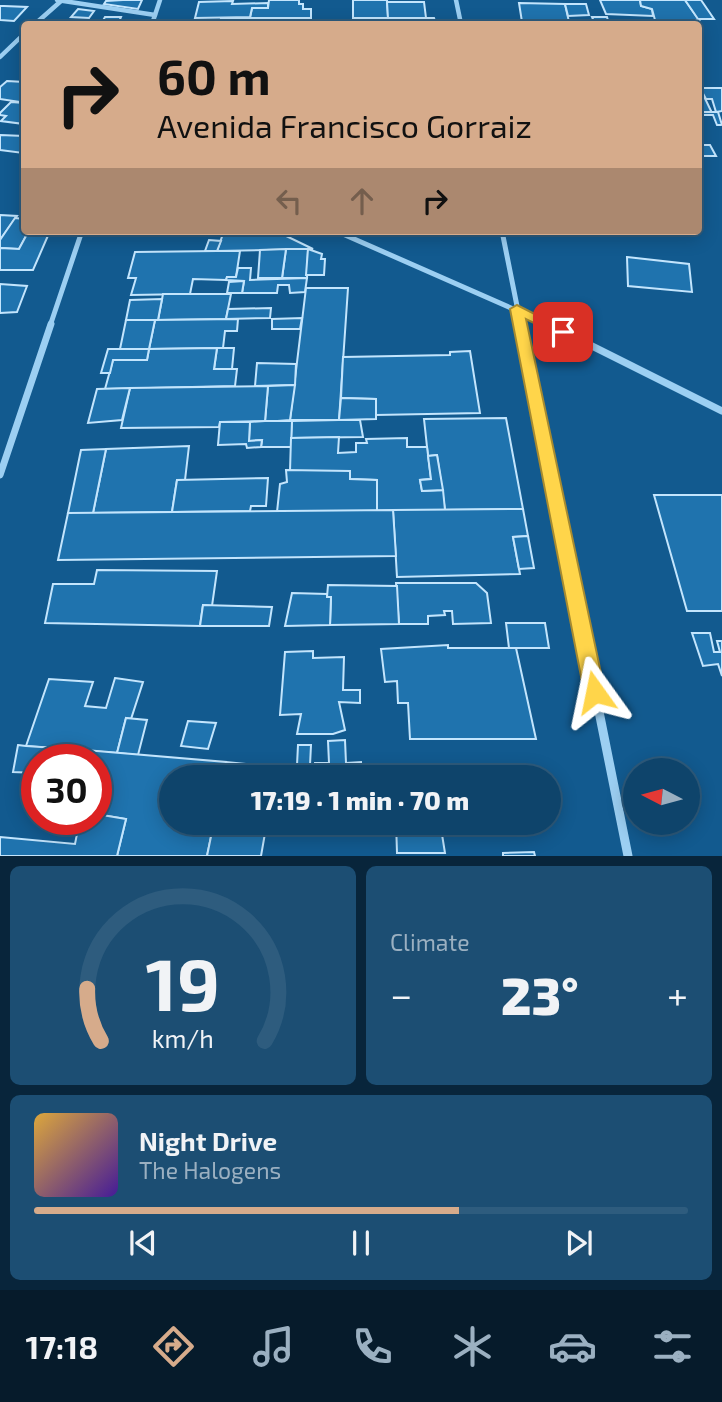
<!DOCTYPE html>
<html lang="en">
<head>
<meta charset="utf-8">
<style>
  :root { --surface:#0e446b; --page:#1c4e73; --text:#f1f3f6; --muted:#9bb0c1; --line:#2e5c7e; --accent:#d6ab8b }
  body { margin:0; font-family:"Exo 2",sans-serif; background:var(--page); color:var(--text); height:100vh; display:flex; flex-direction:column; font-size:26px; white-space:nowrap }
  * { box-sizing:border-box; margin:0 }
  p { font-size:23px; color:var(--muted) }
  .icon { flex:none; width:38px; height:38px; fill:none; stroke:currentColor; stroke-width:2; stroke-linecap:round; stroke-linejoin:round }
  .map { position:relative; height:856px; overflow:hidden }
  .side { display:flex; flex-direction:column; gap:10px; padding:10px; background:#08253b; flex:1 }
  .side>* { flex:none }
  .guide { position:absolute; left:21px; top:21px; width:681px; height:214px; border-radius:7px; box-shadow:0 4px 18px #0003,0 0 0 2px var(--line); background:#d6ab8b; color:#111; overflow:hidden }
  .needle { width:46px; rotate:276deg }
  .fabs { position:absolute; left:623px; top:758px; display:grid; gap:14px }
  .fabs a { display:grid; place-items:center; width:77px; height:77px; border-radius:50%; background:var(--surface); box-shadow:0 4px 18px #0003,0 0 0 2px var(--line); font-size:35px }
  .speed { position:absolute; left:21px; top:744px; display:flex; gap:14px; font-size:35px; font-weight:700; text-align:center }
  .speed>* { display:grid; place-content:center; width:91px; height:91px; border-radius:50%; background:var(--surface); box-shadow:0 4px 18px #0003,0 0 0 2px var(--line); line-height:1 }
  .speed .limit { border:10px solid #d22; background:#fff; color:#111 }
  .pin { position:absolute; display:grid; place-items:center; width:60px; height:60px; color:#fff; margin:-30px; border-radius:14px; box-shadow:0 4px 10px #0006 }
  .me { position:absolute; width:77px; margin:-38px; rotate:348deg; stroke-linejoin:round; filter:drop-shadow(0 0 5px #0008) }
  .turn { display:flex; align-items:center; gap:24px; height:147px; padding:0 21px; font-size:32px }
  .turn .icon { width:91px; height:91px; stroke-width:2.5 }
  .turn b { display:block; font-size:49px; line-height:60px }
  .lanes { display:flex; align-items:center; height:66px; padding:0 21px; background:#0003; justify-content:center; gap:35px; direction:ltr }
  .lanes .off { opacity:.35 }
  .big { font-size:52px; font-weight:800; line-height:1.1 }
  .side .widget { flex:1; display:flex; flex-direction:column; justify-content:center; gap:10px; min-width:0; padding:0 24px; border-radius:10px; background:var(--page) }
  .side .dial { align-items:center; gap:0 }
  .dial svg { height:182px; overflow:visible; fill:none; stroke:var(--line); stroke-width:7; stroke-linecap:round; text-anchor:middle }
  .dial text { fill:var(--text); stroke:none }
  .song { display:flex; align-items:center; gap:21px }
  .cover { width:84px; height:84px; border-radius:10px; background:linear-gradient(135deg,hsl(40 70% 55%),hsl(260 70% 35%)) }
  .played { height:7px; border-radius:4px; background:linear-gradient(90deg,var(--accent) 65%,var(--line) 65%) }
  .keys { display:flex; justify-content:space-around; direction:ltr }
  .heat { display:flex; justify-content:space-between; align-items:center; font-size:38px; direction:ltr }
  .side .tiles { flex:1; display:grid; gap:10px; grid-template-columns:1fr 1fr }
  .widget:last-child { grid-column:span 2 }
  .trip { position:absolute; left:159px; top:765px; width:402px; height:70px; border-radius:35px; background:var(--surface); box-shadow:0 4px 18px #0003,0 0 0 2px var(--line); font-weight:800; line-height:70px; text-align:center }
  .menu { display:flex; height:112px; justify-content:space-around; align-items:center; background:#061b2b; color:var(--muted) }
  .menu .icon { width:49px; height:49px }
  .menu .active { color:var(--accent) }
  .menu b { font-size:32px; color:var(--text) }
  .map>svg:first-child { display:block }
  .building { fill:#1f73ae; stroke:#c3e5fd; stroke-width:2 }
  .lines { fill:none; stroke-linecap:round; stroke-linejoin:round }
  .street-far3 { stroke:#9ccff2; stroke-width:4.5 }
  .street-far2 { stroke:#9ccff2; stroke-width:5 }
  .street-far1 { stroke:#9ccff2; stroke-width:7 }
  .street { stroke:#9ccff2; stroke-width:9 }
  .route { fill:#ffd54a; stroke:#a68a30; stroke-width:2 }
</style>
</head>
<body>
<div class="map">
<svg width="722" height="856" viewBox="0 0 722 856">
  <rect width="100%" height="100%" fill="#125a8f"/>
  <g class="building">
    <polygon points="123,0 142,0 138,9 104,4 106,1"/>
    <polygon points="269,0 299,0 299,4 303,4 303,9 311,9 311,18 250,18 252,8 268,8"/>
    <polygon points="353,0 387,0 388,18 353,18"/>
    <polygon points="600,0 640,0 641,6 652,9 653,16 606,14"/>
    <polygon points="640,0 685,0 699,20 655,20 652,9 641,6"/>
    <polygon points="685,0 701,0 714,19 698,19"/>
    <polygon points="233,1 232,4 268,3 268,8 252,8 250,17 195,18 199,2"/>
    <polygon points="387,2 424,2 426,18 388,18"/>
    <polygon points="519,3 565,4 569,22 522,22"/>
    <polygon points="565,4 586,4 589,15 568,16"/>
    <polygon points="0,6 4,6 27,7 14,21 0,20"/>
    <polygon points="78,9 94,11 89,18 71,17"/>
    <polygon points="105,17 121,17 118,24 101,24"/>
    <polygon points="592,17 607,17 609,24 595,24"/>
    <polygon points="221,18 258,18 258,22 276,21 275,24 216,24 220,24"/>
    <polygon points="397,18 434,18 436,24 396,24"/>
    <polygon points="7,81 24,82 24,97 20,102 0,99 0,87"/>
    <polygon points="698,88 700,88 712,113 698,112"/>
    <polygon points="700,88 722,88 722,111 716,112 712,99 706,99"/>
    <polygon points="11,102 24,103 24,124 1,121 6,116 0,115 0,113"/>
    <polygon points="702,112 718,112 722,125 717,125 713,115 703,115"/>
    <polygon points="0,135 24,136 24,151 23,153 0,150"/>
    <polygon points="698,145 710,145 716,156 698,156"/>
    <polygon points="0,215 17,216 0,240"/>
    <polygon points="15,218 24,219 24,231 34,231 26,236 19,249 0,248 0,240"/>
    <polygon points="34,231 50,231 33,270 0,270 0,248 19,249 26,236"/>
    <polygon points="224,231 276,231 313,249 217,251"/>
    <polygon points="209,240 221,241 217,251 205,251"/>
    <polygon points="286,249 308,249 307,278 282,278"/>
    <polygon points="286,249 282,278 258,278 260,250"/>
    <polygon points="308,249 322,254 321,259 325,259 324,275 306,275"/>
    <polygon points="217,251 240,251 236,277 227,277 226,280 193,279 190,294 131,295 136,278 128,278 135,252"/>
    <polygon points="627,257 689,264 692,292 628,286"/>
    <polygon points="238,268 251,268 250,280 307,278 305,292 290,293 289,285 278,285 277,293 242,293 244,281 226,280 227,277 236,277"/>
    <polygon points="244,281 242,293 227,293 229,282"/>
    <polygon points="0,284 27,286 17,312 0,313"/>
    <polygon points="306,288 348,288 339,420 290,420"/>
    <polygon points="163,294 231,294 226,319 158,320"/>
    <polygon points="162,299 158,320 126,320 130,300"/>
    <polygon points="271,308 270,318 226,319 228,309"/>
    <polygon points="302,318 300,329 272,329 272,319"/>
    <polygon points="238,319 237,331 225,331 223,348 149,349 155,320"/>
    <polygon points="126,320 155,320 149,349 120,349"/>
    <polygon points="217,348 234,348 232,369 214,369"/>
    <polygon points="217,348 214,369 237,369 235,386 105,389 113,360 147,360 149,349"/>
    <polygon points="108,349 149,349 147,360 113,360 110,373 101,373"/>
    <polygon points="470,351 480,413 376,415 376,399 341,398 343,357 450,355 450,352"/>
    <polygon points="257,363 296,364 295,385 255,386"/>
    <polygon points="295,385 290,420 265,422 268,386"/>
    <polygon points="268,386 265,421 220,422 219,427 121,428 130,388"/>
    <polygon points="130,388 122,420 88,423 97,389"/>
    <polygon points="341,398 376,399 376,419 339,420"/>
    <polygon points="506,418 523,509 445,510 437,455 428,456 424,419"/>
    <polygon points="339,420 360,420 363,437 291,438 292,421"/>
    <polygon points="265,421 292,421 291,447 261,447 262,440 249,441 250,422"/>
    <polygon points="220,422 250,422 249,441 262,440 261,447 247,448 246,444 218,445"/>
    <polygon points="339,437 338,453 356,452 356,443 367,443 366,439 407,438 407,447 427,447 431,479 420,480 422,491 443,490 445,510 377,511 377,480 350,479 350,471 290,471 291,438"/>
    <polygon points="189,446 185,480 177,480 172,512 93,513 106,449"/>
    <polygon points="106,449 93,513 68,513 81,450"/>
    <polygon points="437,455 443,490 422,491 420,480 431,479 428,456"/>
    <polygon points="286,470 350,471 350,479 377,480 377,511 277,512 280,484 287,482"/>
    <polygon points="268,478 266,506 251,506 250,511 172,512 177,480"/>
    <polygon points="654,495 722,495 722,611 687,611"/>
    <polygon points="523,509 528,536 513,537 520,574 397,577 393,510"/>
    <polygon points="393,510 396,556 58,560 68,513"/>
    <polygon points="528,536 534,568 519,569 513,537"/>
    <polygon points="97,570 217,571 212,606 203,605 200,626 45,623 53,584 94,584"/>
    <polygon points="396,583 476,583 487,593 491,623 453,624 452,611 444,611 445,615 428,616 428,624 399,624"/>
    <polygon points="328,585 397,586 399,624 330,625 331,597 327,597"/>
    <polygon points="292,593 327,594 327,597 331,597 330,625 285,626"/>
    <polygon points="203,605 272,607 269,626 200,626"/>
    <polygon points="506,623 545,623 549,648 509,648"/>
    <polygon points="692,633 710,633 714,652 720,652 717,641 722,641 722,676 718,664 703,666"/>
    <polygon points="448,645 448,648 516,648 536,739 410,739 408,703 398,703 397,681 385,682 381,649"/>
    <polygon points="313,651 313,658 344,657 343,690 360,690 360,703 339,702 345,730 333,734 297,734 301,714 280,715 285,652"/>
    <polygon points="115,678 143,682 131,719 126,718 117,753 26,746 49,679 93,682 85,706 106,708"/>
    <polygon points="126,718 147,720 138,755 117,753"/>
    <polygon points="188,721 216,723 208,749 181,746"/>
    <polygon points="345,740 346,763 361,762 362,777 314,777 315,763 329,763 328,741"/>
    <polygon points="18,745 26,746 85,750 82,760 37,760 37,773 13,772"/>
    <polygon points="298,745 311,745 310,765 297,765"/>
    <polygon points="85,750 226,762 224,777 172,777 172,822 214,822 207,856 117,856 126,819 96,814 96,760 82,760"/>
    <polygon points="226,762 276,767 274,777 224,777"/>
    <polygon points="96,814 126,819 117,856 0,856 0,837 75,844 80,819 96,819"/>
    <polygon points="214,822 267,822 261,856 207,856"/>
    <polygon points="396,822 440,822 445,853 397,853"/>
    <polygon points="534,852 535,856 503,856 503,853"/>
  </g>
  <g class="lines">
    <g class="street-far3">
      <polyline points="57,0 155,15"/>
      <polyline points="456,0 461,24"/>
      <polyline points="35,24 61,1"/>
      <polyline points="152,24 160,0"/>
      <polyline points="0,57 24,34"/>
    </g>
    <g class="street-far2">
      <polyline points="336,231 552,326"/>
      <polyline points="502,231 521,326"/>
      <polyline points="50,326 82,231"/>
    </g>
    <g class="street-far1">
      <polyline points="521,324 568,559"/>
      <polyline points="548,324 722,411"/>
      <polyline points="0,475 51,324"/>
    </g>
    <polyline class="street" points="568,557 628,856"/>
  </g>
  <polygon class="route" points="517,305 570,332 568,335 558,335 526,319 605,692 602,698 595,701 587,698 584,692 510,309"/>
</svg>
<div class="fabs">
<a><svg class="needle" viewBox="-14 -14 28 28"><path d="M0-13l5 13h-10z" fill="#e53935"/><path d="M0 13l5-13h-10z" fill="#9bb0c1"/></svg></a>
</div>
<div class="speed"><div class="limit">30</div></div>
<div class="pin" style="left:563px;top:332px;background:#d93025"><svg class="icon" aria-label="arrive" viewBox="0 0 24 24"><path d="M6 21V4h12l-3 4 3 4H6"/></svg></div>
<svg class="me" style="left:595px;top:692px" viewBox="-20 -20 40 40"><path d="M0-17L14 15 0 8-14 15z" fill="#ffd54a" stroke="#fff" stroke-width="4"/></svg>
<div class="trip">17:19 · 1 min · 70 m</div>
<div class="guide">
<div class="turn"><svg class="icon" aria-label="right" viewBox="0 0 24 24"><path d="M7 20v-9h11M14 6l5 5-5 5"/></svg><div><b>60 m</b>Avenida Francisco Gorraiz</div></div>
<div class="lanes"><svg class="icon off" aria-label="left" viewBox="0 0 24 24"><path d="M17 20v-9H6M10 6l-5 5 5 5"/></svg><svg class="icon off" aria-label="ahead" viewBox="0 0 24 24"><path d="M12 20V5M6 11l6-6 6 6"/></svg><svg class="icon" aria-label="right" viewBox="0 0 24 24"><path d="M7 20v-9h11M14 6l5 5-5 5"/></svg></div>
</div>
</div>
<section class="side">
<div class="tiles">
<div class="widget dial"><svg viewBox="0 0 100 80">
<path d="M14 69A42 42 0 1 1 86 69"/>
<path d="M14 69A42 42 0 0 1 8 46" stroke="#d6ab8b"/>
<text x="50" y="56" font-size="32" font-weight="700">19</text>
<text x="50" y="72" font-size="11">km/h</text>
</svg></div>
<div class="widget"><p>Climate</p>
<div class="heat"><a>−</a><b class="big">23°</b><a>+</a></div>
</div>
<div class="widget">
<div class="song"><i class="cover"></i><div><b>Night Drive</b><p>The Halogens</p></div></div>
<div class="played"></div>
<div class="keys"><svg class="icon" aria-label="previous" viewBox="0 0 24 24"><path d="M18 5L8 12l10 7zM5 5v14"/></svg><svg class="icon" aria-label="pause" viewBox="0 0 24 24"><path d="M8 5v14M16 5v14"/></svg><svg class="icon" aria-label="next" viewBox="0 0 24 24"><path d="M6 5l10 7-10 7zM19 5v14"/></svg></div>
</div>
</div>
</section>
<nav class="menu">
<b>17:18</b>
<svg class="icon active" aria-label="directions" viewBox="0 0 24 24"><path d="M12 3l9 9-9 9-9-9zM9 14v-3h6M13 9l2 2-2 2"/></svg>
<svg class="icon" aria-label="music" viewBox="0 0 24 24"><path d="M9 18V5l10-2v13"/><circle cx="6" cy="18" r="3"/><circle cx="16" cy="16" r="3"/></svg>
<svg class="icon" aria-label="phone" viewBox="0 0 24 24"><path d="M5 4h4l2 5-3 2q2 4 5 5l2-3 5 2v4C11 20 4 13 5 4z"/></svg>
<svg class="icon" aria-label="climate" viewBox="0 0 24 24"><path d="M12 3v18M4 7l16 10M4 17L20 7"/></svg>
<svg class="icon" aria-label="car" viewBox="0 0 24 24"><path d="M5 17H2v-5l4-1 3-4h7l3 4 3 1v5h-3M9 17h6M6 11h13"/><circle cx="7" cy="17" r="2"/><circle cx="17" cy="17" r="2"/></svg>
<svg class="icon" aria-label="filters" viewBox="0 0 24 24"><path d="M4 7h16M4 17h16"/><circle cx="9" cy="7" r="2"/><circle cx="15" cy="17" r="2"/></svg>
</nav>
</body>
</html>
